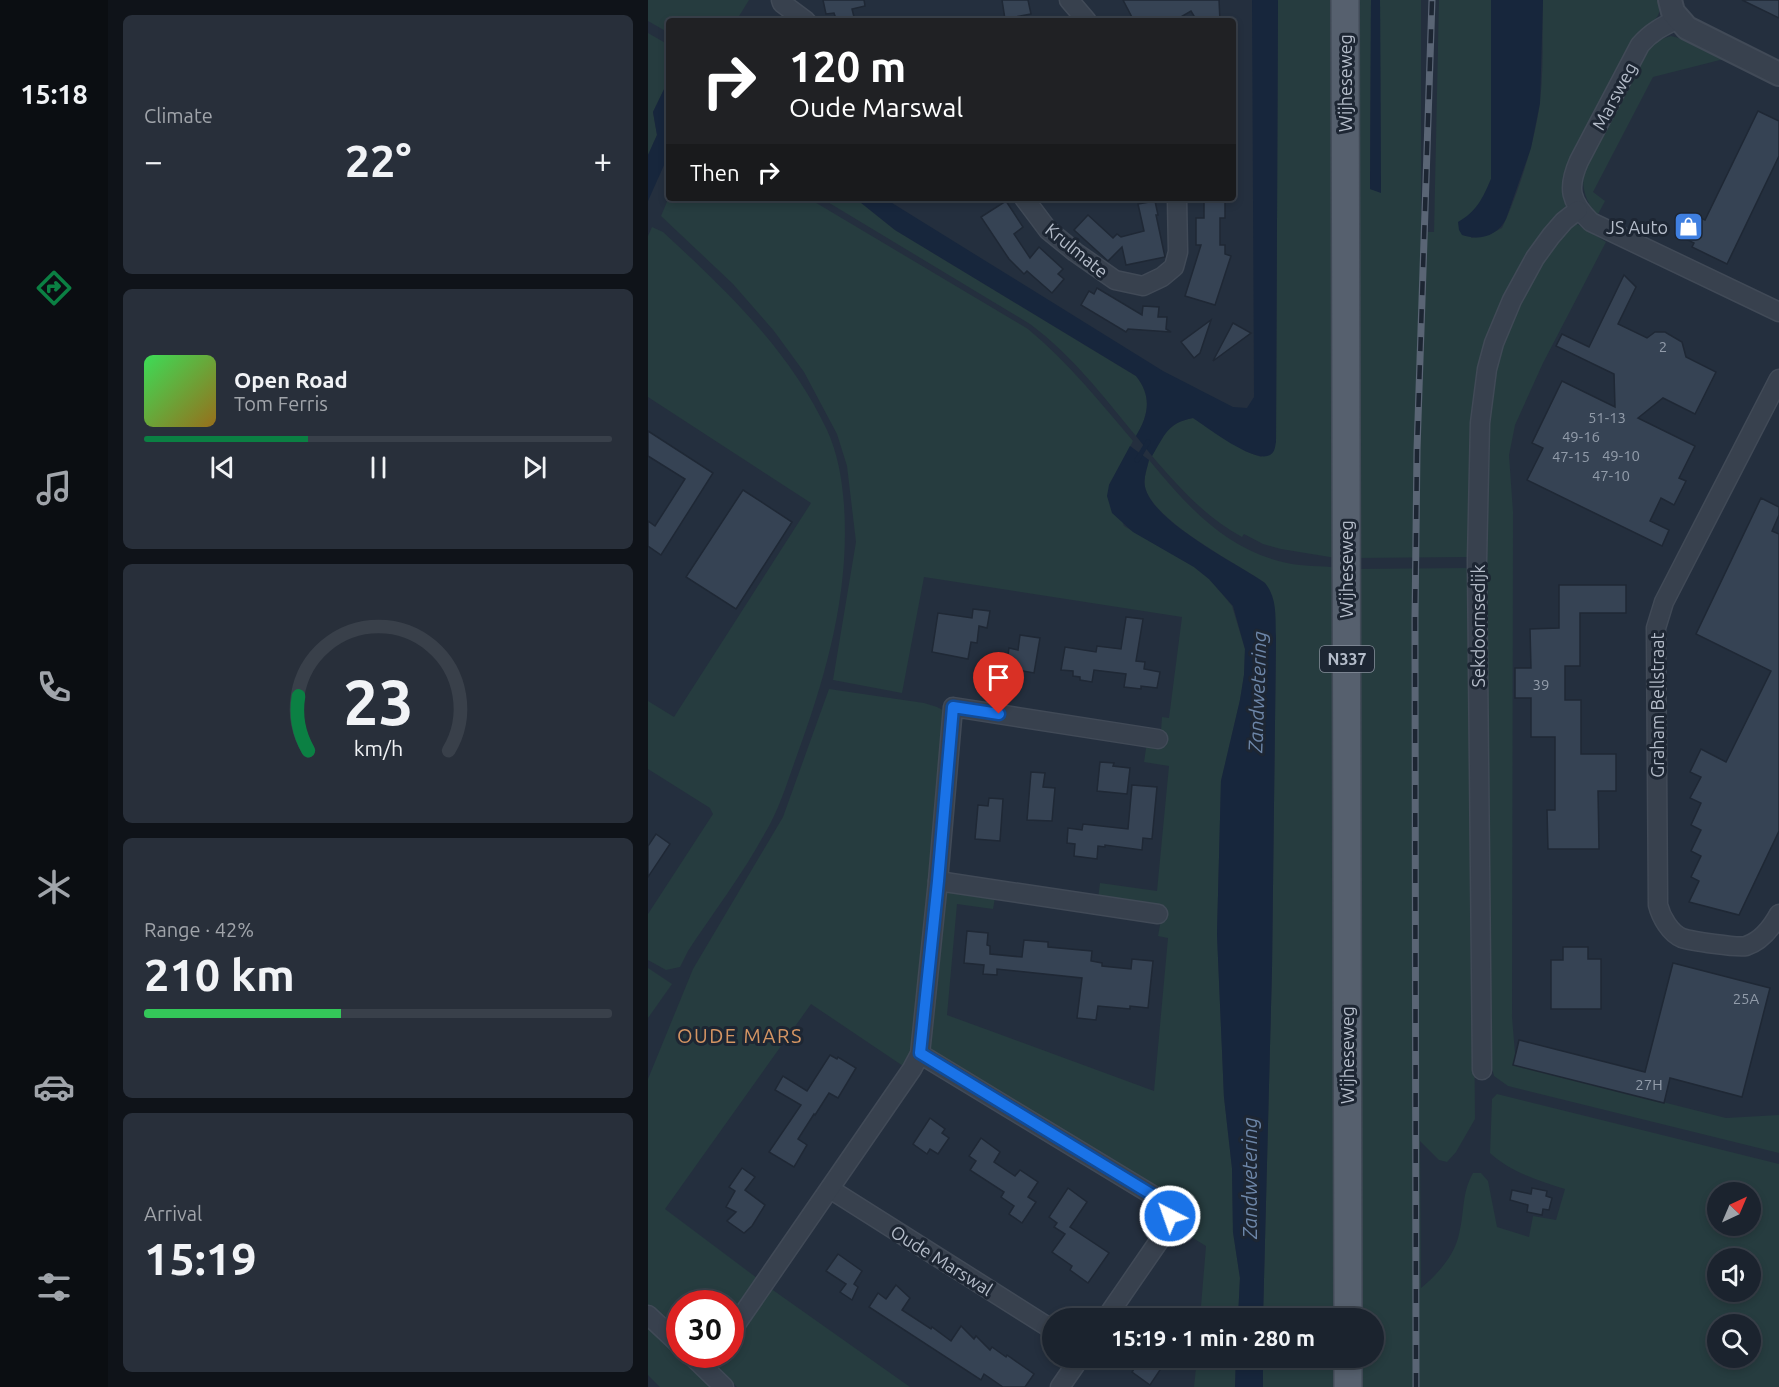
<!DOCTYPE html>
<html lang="en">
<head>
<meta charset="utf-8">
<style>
  :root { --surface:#1b232e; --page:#282f3a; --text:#f1f3f6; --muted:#a0a4aa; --line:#39404a; --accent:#0b8043 }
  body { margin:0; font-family:Ubuntu,sans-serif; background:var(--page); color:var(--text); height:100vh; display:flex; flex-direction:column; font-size:22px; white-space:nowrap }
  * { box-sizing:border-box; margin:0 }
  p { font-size:20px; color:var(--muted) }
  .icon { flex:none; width:33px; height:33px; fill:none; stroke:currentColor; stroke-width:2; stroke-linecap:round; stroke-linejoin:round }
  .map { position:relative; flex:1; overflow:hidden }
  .side { display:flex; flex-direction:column; gap:15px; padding:15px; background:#0f1319; width:540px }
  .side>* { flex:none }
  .top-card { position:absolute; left:18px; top:18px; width:570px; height:183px; border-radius:6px; box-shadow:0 3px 9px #0003,0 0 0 2px var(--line); background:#202124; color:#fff; overflow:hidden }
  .needle { width:39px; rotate:44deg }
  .controls { position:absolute; left:1059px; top:1182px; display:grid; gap:12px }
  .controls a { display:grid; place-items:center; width:54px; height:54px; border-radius:50%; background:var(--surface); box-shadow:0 3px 9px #0003,0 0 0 2px var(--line); font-size:30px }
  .speed { position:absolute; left:18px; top:1290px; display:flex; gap:12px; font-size:30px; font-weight:700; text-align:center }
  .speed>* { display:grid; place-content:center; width:78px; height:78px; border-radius:50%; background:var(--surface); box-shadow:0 3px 9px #0003,0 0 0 2px var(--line); line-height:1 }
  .speed .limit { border:9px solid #d22; background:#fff; color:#111 }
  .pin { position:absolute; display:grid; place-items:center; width:51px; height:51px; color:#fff; margin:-62px -26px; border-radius:50% 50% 50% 0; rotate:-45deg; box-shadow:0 0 6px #0007 }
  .pin .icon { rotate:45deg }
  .me { position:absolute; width:66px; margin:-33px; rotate:319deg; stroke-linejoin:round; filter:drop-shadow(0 0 4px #0008) }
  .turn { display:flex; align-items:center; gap:21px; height:126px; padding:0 24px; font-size:27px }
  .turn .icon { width:78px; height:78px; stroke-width:2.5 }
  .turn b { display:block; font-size:42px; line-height:51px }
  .then { display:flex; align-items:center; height:57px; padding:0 24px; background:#0003; gap:12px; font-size:22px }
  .big { font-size:45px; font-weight:700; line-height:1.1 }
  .side .card { flex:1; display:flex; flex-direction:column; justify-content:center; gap:9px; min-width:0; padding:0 21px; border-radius:9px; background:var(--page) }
  .side .dial { align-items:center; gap:0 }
  .dial svg { height:156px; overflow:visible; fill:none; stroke:var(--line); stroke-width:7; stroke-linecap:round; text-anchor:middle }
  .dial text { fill:var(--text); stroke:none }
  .song { display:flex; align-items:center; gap:18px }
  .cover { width:72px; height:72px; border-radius:9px; background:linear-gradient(135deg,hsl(130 70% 55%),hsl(40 70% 35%)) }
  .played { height:6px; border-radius:3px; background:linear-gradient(90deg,var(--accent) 35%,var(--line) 35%) }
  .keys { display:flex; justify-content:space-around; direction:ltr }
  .heat { display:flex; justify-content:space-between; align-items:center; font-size:33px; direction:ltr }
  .charge { height:9px; border-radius:4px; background:linear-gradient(90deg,#34c759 42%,var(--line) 0) }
  .trip { position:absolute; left:394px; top:1308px; width:342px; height:60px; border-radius:30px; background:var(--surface); box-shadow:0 3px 9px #0003,0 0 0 2px var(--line); font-weight:700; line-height:60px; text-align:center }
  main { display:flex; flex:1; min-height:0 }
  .dock { display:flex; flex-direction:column; width:108px; justify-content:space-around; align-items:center; background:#0b0e12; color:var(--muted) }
  .dock .icon { width:42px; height:42px }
  .dock .selected { color:var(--accent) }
  .dock b { font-size:27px; color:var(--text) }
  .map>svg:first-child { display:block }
  .green { fill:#263c3f; fill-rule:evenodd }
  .water { fill:#17263c }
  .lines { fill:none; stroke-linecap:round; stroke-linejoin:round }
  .stream { stroke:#17263c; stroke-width:5 }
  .building { fill:#364354; stroke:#1f2835; stroke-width:1.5 }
  .minor-casing { stroke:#414a57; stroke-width:21 }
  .tertiary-casing { stroke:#414a57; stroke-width:26 }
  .primary-casing { stroke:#414a57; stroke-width:30 }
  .minor { stroke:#38414e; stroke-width:18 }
  .tertiary { stroke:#38414e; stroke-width:22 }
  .primary { stroke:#56606e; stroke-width:27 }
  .rail-casing { stroke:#5a6575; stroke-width:7 }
  .rail { stroke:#1d2633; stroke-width:4.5; stroke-dasharray:14; stroke-linecap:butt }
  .route-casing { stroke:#114b97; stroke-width:15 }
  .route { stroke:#1a73e8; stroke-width:10 }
  .labels { text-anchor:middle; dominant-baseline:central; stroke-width:6; stroke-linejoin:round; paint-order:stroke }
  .number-label { font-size:15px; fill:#929caa }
  .shield { fill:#1d2633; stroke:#878f9c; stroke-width:1.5 }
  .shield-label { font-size:16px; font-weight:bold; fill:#b4bcc9 }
  .street-label { font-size:18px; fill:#b4bcc9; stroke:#1d2633 }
  .poi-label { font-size:18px; fill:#b4bcc9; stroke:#1d2633; text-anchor:end }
  .water-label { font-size:20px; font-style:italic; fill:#6d86a8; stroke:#1d2633 }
  .neighbourhood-label { font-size:20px; letter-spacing:1.5px; fill:#d59563; stroke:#1d2633 }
</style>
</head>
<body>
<main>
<nav class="dock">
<b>15:18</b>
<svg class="icon selected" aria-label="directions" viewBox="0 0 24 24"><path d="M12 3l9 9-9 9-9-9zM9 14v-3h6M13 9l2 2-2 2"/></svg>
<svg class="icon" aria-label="music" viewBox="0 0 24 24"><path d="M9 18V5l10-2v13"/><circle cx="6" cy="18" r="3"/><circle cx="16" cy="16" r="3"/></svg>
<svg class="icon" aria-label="phone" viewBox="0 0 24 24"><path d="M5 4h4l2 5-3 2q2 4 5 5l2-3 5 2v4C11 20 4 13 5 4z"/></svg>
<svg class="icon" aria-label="climate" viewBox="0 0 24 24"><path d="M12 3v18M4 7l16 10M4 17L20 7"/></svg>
<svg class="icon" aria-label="car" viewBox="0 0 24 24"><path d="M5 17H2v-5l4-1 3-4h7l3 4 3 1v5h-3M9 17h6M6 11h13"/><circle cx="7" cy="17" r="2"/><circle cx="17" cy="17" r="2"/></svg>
<svg class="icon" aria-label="filters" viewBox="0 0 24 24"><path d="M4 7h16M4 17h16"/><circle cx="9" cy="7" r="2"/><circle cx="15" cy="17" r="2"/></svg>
</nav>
<section class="side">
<div class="card"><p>Climate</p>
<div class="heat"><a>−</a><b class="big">22°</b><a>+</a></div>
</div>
<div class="card">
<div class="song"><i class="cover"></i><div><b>Open Road</b><p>Tom Ferris</p></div></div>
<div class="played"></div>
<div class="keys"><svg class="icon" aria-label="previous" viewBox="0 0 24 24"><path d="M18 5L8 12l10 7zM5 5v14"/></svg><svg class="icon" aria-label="pause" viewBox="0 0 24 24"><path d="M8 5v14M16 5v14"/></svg><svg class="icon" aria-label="next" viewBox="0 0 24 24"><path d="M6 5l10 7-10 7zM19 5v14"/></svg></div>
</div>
<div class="card dial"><svg viewBox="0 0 100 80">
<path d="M14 69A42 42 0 1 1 86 69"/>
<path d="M14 69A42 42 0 0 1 9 41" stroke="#0b8043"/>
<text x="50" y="56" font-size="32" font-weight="700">23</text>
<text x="50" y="72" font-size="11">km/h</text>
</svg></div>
<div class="card"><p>Range · 42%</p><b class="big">210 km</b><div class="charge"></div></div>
<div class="card"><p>Arrival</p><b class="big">15:19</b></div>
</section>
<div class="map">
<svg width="1131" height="1387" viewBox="0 0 1131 1387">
  <rect width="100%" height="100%" fill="#242f3e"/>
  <g class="green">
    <polygon points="0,0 101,0 88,21 21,21 21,33 0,21"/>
    <path d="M630,0H687L688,558L633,549L615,544L596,534L594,537C557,517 531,487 504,456C516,435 519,423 545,418L597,451L613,457L628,442Z"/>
    <path d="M704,0H723L722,189L733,192L732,0H773V232H786L791,0H843V179L833,202L822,215L823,238L838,236L854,228C870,195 888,138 892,101C896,68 894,34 895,0H1011C1015,22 1002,20 990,33L921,165L916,191L918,209L853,315L821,557L705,558Z"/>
    <polygon points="0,33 21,45 21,79 5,112 9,135 0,155"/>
    <path d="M1023,36L1038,40L1076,59L1005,77L945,192L957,201L949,216C938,201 933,189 936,170L998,51L1010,40Z"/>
    <path d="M21,197L160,198L380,329C420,362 452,402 485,441L461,485L476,526L546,567L561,579L575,595L584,606L597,649L596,675L592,700L573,781L569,934L576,1097L584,1168L585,1232L592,1278L590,1318H552L558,1246L527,1227L530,1219L285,1054L280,1041L295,894L300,890L347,898L345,909L309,904L299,1015L506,1091L520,938L510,936L514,914L450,899L452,883L509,891L521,766L496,762L499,742L512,744L514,717L521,718L534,617L276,577L254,693L185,680L208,542L199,466L189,434L156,372L126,331L85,284L13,216Z"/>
    <path d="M173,198H207L247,230L488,376C504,396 501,415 488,436C455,396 424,355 382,324Z"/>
    <polygon points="926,222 958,242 895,363 867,425 861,455 865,512 864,1017 868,1065 1078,1118 1131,1115 1131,1153 860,1086 846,1076 841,1057 836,416 851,346 891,267"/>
    <path d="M4,227L15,232C78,290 142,351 179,430C190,454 194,479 196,505C202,593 178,676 148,758C139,783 131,810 117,833C95,874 65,913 40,951L32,967L18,970L0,960V914L65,814L62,808L0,769V701L26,717L163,503L0,397V236Z"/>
    <path d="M501,460C539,506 578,550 639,563C656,567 672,565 689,568L690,1318H615L624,968L628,638L617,583C588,563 505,521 497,487C495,478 499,469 501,460Z"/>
    <path d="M822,568L827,1119L808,1152L799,1162L791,1160L772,1141L773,1288C789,1275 807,1255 811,1234C817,1211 813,1195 825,1173H833L840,1181L849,1227L881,1237L885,1216L908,1220L917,1189C890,1180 864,1173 842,1153L844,1099L849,1094L1131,1164V1387H708V1358H726V1318H707L705,569ZM1070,1192H1102V1226H1070ZM1070,1258H1102V1292H1070ZM1070,1324H1102V1358H1070Z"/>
    <polygon points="181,689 276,703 289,707 300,713 266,1048 258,1068 163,1004 17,1209 113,1281 83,1325 82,1304 32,1304 31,1335 0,1305 0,1079 45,969 135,817"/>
    <polygon points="0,968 24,984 0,1018"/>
    <polygon points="122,1288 262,1387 89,1387 68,1367 76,1355 82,1354 83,1345"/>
    <polygon points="0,1323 32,1354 68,1387 12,1387 0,1375"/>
    <polygon points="549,1358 588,1358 587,1387 546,1387"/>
    <rect x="615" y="1358" width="76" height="29"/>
  </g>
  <g class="water">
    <path d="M604,0H630L628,442C627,447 627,452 622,455C606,464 559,427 545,418C519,423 517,435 504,456L488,436C501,415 504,396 488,376L247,230L207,198H236L515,371L585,407L599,408L606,397Z"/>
    <polygon points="723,0 732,0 733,193 722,189"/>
    <path d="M843,0H895L892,103L883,148L858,219C850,236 831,241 814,235L811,230L810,222C828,212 835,198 843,179Z"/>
    <polygon points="21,79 21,154 0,201 0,155 9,135 5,112"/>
    <path d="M482,446L501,460C499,469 495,478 497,487C505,522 588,563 617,583C630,599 627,618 628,638L624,968L615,1318H590L592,1278L585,1232L584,1168L576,1097L569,934L573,781L592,700L596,675L597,649L585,606L561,579L546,567L485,532L464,513L459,496L461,485Z"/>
    <polygon points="588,1358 615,1358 615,1387 587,1387"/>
  </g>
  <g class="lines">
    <polyline class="stream" points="489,460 500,442"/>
  </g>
  <g class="building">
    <polygon points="175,0 216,0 217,6 204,9 207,21 194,21 187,16 186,13 178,14"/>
    <polygon points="354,0 380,0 383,14 357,19"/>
    <polygon points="475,0 571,0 572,21 549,21 543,11 526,21 486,21"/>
    <polygon points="1094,0 1131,0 1131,18"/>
    <polygon points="1110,111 1131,121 1131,156 1079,264 1044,247 1046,243 1032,236 1043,214 1057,220"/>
    <polygon points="556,198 577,198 577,218 572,218 572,245 577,245 577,254 583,256 567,305 537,296 553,245 548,245 548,218 556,218"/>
    <polygon points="358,201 375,227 366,234 382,258 391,247 415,269 410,274 416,279 404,293 379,271 376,274 361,259 333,217"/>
    <polygon points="507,201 510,215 508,215 517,257 478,265 474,247 460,261 426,230 440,215 465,238 469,234 473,237 496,231 490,204"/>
    <polygon points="976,275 988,287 970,324 999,338 1007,332 1017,332 1034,342 1038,357 1068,372 1047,414 1015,398 990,418 1047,446 1031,478 1038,481 1026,505 1013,498 1002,521 1021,530 1014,546 879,480 895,448 884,443 914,381 967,407 966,374 908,346 914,334 941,347"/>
    <polygon points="449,288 494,315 495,306 511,307 510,317 519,317 518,329 523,332 480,329 478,332 433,305 441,291 446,294"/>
    <polygon points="563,320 552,353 546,358 533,342"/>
    <polygon points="585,323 603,333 565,361"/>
    <polygon points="0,431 65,473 13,555 0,546 0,521 7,526 37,479 0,456"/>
    <polygon points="95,490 144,522 88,609 38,577"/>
    <polygon points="1113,498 1131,507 1131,515 1124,531 1131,534 1131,831 1091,915 1041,902 1051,881 1043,877 1053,856 1043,851 1053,830 1043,825 1053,803 1042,798 1053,777 1042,772 1053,749 1078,762 1123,671 1048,634"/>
    <polygon points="911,585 978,585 978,613 932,613 932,666 917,666 917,700 933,700 933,754 968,754 968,791 950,791 951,849 900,849 899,810 907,810 907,737 883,737 883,698 867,698 867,668 883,668 882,629 911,628"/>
    <polygon points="325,609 342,611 339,628 331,626 329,643 323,642 320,659 284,652 290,613 324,618"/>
    <polygon points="478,617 495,619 488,661 497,662 496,669 512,672 509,688 493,686 493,689 476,687 478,674 446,670 444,682 432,680 432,677 425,676 425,671 413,670 417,647 448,652 449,646 473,649"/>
    <polygon points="372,635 392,638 386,673 358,668 361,648 370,650"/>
    <polygon points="452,762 466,763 465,766 482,768 479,794 449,791"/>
    <polygon points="383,772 397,773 395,787 407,788 404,821 379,820"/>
    <polygon points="484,785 509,787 504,839 495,838 494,850 457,845 457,847 450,846 449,859 426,856 427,844 419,843 420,828 434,830 435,824 480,829"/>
    <polygon points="341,798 355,799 352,841 327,839 330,805 340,806"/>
    <polygon points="8,834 22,844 0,877 0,846"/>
    <polygon points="319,931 340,933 339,945 342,946 342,954 374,957 376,940 400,942 400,947 444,951 443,961 454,963 454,966 483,969 484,959 505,961 500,1008 482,1006 482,1009 450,1006 448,1020 429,1018 434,978 349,969 349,975 335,974 336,965 316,963"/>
    <polygon points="915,947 940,947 940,959 953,959 953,1009 903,1009 903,960 915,960"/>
    <polygon points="1025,963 1122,988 1094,1097 1022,1078 1016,1103 865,1065 871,1040 997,1072"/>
    <polygon points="182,1055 189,1059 190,1057 208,1068 190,1098 181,1093 167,1115 166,1114 150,1139 159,1145 146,1167 121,1152 153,1105 127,1090 135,1076 159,1091"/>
    <polygon points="282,1118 297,1129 294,1133 301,1138 290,1154 282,1149 279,1154 265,1144"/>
    <polygon points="333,1138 352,1152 346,1162 367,1176 372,1170 390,1182 380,1197 388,1202 374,1223 361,1214 366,1206 353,1197 356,1192 322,1170 328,1161 321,1156"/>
    <polygon points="94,1168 107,1177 97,1190 117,1205 104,1226 96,1233 79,1221 88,1212 78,1207 87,1191 81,1187"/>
    <polygon points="420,1188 439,1202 422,1227 461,1253 440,1283 422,1270 424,1266 404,1252 417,1234 406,1227 409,1223 401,1217"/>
    <polygon points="884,1188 899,1191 898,1196 904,1198 901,1210 895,1209 894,1215 879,1212 880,1205 862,1200 864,1190 883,1194"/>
    <polygon points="190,1254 214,1271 206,1284 210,1287 204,1300 192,1292 198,1284 178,1271"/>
    <polygon points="248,1285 262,1298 254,1310 283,1329 284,1327 303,1341 313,1326 326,1339 328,1336 342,1350 344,1347 358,1357 359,1355 386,1374 377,1387 355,1387 336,1374 333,1380 221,1307 230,1293 238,1299"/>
    <polygon points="493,1358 520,1358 502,1385 484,1372"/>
  </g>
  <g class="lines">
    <defs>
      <g id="minor">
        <polyline points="133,0 134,3 158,21"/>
        <polyline points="421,0 439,21"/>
        <path d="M1030,19C1015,26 1003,32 992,45L931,161C919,188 922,202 943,222L1131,312"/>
        <polyline points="376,198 400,230 427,252 467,280 495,286 514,277 526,267 530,252 529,198"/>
        <path d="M1131,379L1016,602L1008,628L1010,905C1013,917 1022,933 1034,938C1043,941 1090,948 1098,946C1113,941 1124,927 1131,914"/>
        <polyline points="290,881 510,914"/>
        <polyline points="272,1054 516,1202 521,1210 522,1225 458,1318"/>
        <polyline points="834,1070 829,561 832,423 839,369 846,343 864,300 887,258 903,236 916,221 930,210"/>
        <polyline points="182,1189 405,1330"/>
        <polyline points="0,1315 32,1345"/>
        <polyline points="82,1333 264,1069 272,1054 290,881 305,707 510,739"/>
        <polyline points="42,1354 76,1387"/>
        <polyline points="412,1387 432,1358"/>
      </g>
      <polyline id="tertiary" points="1022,0 1025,12 1039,28 1131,74"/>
      <g id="primary">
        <polyline points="697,0 700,1318"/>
        <polyline points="700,1358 700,1387"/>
      </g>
    </defs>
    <use href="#minor" class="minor-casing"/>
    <use href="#tertiary" class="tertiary-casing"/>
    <use href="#primary" class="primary-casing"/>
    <use href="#minor" class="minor"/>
    <use href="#tertiary" class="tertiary"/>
    <use href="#primary" class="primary"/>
    <defs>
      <polyline id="rail" points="768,1387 767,619 769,450 784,0"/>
    </defs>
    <use href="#rail" class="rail-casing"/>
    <use href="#rail" class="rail"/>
  </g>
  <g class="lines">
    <defs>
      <polyline id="route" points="351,714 305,707 290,881 272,1053 516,1202 521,1210 522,1216"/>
    </defs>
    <use href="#route" class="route-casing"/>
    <use href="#route" class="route"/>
  </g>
  <defs>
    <symbol id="shop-square" viewBox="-11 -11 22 22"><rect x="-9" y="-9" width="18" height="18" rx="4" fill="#3f7fe0" stroke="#1d2633"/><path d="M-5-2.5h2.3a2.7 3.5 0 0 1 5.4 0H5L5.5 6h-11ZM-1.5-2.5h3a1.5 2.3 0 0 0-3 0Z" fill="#fff"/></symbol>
  </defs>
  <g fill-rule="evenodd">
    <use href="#shop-square" x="1024" y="210" width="33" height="33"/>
  </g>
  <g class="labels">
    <g class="number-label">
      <text x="1015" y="346">2</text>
      <text x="959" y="417">51-13</text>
      <text x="933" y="436">49-16</text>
      <text x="973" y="455">49-10</text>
      <text x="923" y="456">47-15</text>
      <text x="963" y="475">47-10</text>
      <text x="893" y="684">39</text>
      <text x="1098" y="998">25A</text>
      <text x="1001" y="1084">27H</text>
    </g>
    <rect class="shield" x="672" y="646" width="54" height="26" rx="4.5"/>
    <g class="shield-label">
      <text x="699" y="659">N337</text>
    </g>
    <g class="street-label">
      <text transform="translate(697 83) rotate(-90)">Wijheseweg</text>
      <text transform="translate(966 96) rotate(-62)">Marsweg</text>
      <text transform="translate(429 250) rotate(39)">Krulmate</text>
      <text transform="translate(698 569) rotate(-90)">Wijheseweg</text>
      <text transform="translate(830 626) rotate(-90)">Sekdoornsedijk</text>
      <text transform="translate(1009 705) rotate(-90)">Graham Bellstraat</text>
      <text transform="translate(699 1055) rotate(-90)">Wijheseweg</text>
      <text transform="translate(294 1260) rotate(32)">Oude Marswal</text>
    </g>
    <g class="poi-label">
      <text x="1020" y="227">JS Auto</text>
    </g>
    <g class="water-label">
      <text transform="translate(609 692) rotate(-88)">Zandwetering</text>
      <text transform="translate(601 1178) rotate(-90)">Zandwetering</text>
    </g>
    <g class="neighbourhood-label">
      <text x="92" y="1035">OUDE MARS</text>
    </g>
  </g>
</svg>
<div class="controls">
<a><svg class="needle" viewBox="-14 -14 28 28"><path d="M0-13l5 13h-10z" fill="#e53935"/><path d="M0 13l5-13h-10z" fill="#a0a4aa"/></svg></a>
<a><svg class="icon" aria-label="sound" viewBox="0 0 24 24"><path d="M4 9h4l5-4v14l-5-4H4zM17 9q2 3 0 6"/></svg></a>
<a><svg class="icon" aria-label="search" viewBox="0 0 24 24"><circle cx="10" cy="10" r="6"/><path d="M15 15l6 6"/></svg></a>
</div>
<div class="speed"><div class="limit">30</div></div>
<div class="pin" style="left:351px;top:714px;background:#d93025"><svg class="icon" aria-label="arrive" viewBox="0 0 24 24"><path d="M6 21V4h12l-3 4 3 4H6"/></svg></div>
<svg class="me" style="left:522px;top:1216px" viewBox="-20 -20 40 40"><circle r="17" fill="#1a73e8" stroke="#fff" stroke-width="3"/><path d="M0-11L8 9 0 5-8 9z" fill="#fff"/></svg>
<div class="trip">15:19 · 1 min · 280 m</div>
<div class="top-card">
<div class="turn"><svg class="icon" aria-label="right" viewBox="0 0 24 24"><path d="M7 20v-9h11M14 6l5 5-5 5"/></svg><div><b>120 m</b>Oude Marswal</div></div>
<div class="then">Then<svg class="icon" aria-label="right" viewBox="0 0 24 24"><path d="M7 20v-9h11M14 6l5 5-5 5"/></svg></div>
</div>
</div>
</main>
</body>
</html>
